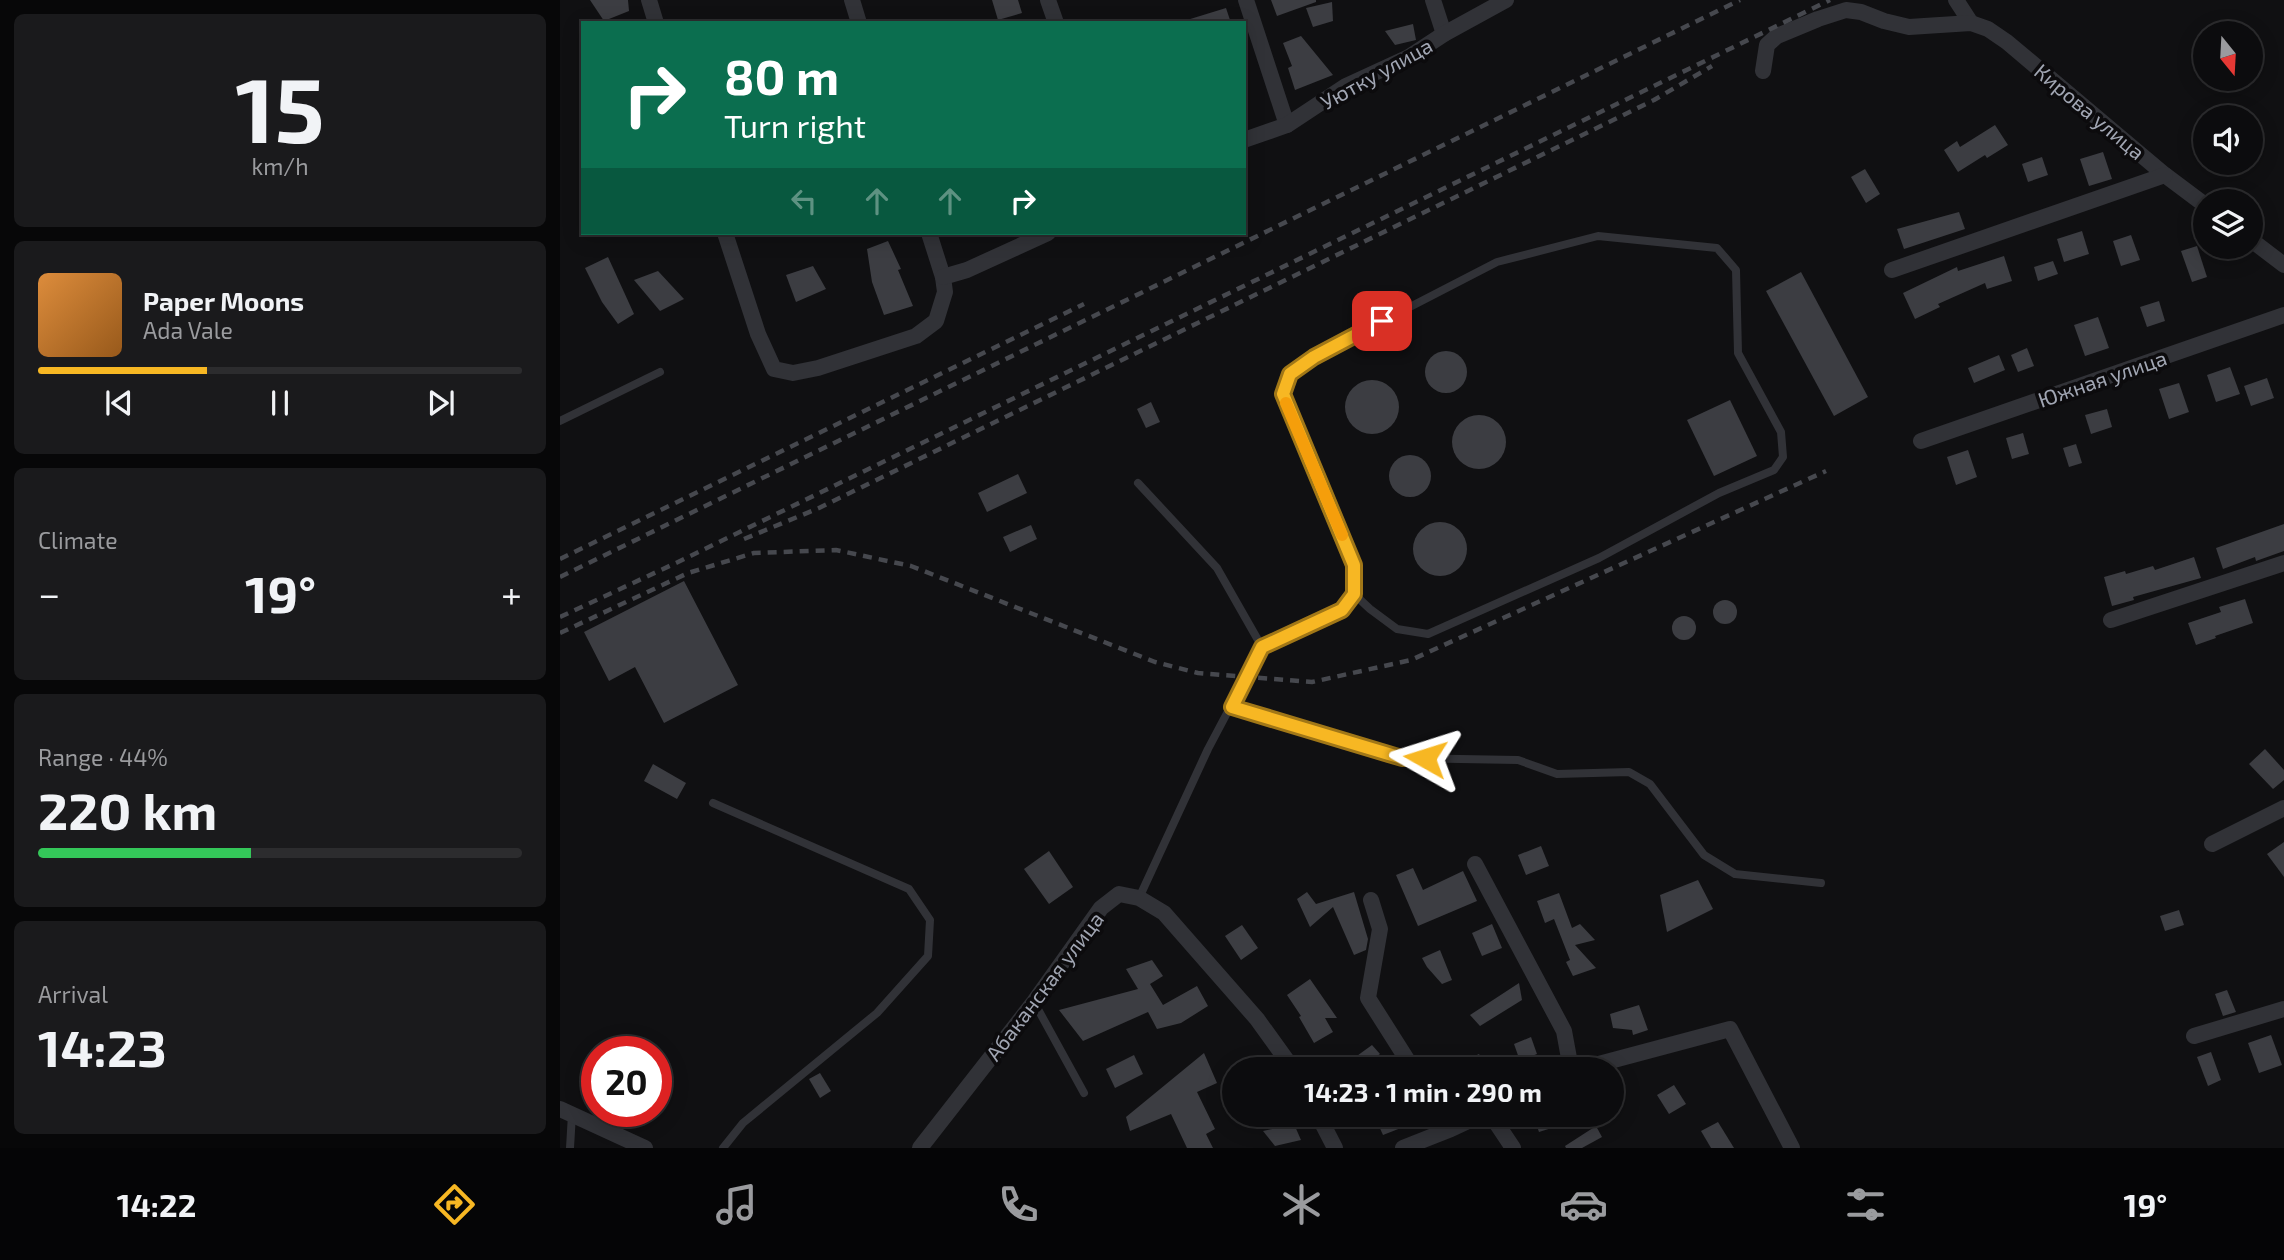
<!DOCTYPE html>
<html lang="en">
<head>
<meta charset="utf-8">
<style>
  :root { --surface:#0c0c0e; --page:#1a1a1c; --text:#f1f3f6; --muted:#9a9b9e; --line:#2c2c2e; --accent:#f7b723 }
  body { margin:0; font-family:"Exo 2",sans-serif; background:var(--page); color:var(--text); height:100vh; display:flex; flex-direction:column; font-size:26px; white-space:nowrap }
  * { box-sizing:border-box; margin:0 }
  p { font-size:23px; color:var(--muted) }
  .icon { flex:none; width:38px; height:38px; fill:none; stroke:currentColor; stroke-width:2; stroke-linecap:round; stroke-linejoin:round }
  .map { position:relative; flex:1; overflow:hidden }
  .sheet { display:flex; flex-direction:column; gap:14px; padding:14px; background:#070708; width:560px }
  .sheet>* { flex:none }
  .hud { position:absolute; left:21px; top:21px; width:665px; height:214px; border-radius:0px; box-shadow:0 4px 18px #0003,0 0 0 2px var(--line); background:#0b6e4f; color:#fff; overflow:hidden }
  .needle { width:46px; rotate:162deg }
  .tools { position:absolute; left:1633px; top:21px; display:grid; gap:14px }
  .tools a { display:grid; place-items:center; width:70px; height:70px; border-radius:50%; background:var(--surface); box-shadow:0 4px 18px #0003,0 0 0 2px var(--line); font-size:35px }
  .speed { position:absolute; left:21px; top:1036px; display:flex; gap:14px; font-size:35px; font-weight:700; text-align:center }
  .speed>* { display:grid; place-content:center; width:91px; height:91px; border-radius:50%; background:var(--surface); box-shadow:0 4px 18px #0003,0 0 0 2px var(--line); line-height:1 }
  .speed .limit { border:10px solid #d22; background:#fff; color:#111 }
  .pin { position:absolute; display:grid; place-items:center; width:60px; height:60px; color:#fff; margin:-30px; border-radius:14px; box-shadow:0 4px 10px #0006 }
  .me { position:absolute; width:77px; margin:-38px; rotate:276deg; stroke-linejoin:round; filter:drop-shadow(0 0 5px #0008) }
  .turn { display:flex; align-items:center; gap:24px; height:147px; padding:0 28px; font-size:32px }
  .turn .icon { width:91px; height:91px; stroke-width:2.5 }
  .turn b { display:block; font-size:49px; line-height:60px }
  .lanes { display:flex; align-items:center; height:66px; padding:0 28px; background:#0003; justify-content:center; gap:35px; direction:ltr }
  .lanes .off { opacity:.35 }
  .big { font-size:52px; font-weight:700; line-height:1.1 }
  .sheet .widget { flex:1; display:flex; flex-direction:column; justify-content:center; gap:10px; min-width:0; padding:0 24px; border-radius:10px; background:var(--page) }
  .sheet .dial { align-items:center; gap:0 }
  .dial b { font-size:91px; line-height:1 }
  .song { display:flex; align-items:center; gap:21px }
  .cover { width:84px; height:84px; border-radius:10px; background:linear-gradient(135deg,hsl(30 70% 55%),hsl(30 70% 35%)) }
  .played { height:7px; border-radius:4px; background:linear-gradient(90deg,var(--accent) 35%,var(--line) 35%) }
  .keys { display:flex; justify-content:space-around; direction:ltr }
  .heat { display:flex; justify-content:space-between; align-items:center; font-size:38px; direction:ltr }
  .charge { height:10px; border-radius:5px; background:linear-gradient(90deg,#34c759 44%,var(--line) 0) }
  .trip { position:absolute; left:662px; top:1057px; width:402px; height:70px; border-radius:35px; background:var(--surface); box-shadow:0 4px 18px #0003,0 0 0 2px var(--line); font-weight:700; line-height:70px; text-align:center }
  .tab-bar { display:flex; height:112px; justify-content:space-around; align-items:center; background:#050506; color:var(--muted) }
  .tab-bar .icon { width:49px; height:49px }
  .tab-bar .selected { color:var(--accent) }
  .tab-bar b { font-size:32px; color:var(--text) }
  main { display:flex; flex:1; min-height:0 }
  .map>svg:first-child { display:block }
  .building { fill:#3c3d42 }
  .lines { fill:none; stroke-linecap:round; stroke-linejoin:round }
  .service { stroke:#313237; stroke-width:8 }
  .minor { stroke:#313237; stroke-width:16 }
  .rail { stroke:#46484e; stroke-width:4.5; stroke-dasharray:9 7; stroke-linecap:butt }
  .route-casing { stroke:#a17717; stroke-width:18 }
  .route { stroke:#f7b723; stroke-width:12 }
  .slow { stroke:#f59e0b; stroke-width:12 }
  .labels { text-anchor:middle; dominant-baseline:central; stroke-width:7; stroke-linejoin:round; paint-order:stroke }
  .street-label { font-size:21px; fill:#a1a6b3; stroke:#0c0b0d }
</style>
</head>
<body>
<main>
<section class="sheet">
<div class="widget dial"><b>15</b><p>km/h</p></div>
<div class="widget">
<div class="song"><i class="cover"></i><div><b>Paper Moons</b><p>Ada Vale</p></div></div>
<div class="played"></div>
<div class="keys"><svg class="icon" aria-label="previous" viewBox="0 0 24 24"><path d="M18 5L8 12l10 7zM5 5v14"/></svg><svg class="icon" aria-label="pause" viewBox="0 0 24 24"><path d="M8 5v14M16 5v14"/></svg><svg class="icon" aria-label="next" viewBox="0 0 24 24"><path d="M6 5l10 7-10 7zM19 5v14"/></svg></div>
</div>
<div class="widget"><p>Climate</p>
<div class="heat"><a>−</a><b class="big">19°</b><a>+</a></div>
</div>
<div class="widget"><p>Range · 44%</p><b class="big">220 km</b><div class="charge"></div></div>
<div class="widget"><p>Arrival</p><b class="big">14:23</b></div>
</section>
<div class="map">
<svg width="1724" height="1148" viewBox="0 0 1724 1148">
  <rect width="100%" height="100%" fill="#101012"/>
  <g class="building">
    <polygon points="30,0 68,0 69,11 44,21"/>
    <polygon points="432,0 458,0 462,13 438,20"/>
    <polygon points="711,0 756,0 756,2 717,16"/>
    <polygon points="772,2 773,21 753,27 746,8"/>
    <polygon points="666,8 670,20 663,23 628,23 627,20"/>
    <polygon points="853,24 856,40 835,45 825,31"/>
    <polygon points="741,36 773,75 735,90 728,68 732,66 723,43"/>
    <polygon points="1435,125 1448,145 1427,158 1425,155 1398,172 1384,150 1397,141 1400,147"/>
    <polygon points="1543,152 1552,179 1529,186 1520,159"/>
    <polygon points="1482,157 1488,175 1468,182 1462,164"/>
    <polygon points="1305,169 1320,194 1306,203 1291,177"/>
    <polygon points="1399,212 1405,229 1344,249 1337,229"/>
    <polygon points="1522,231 1529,254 1504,262 1497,239"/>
    <polygon points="1571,235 1580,260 1561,266 1553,241"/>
    <polygon points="328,241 341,269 338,270 353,306 324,315 312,282 307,249"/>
    <polygon points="1637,246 1647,277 1632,282 1621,251"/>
    <polygon points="1444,256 1452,281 1427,289 1425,283 1378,304 1380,307 1355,319 1343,293 1397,267 1398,271"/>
    <polygon points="48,257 74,314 58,324 42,302 25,268"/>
    <polygon points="1493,261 1498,274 1478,281 1474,267"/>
    <polygon points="253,266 266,289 236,302 226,275"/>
    <polygon points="98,271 124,299 100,311 74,280"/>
    <polygon points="1241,272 1308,397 1274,416 1206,291"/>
    <polygon points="1599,301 1605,321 1587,327 1580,307"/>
    <polygon points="1538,317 1549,348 1525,356 1514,325"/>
    <polygon points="1467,348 1474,366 1458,372 1451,355"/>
    <circle cx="886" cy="372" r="21"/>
    <polygon points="1439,355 1445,370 1414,383 1408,368"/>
    <polygon points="1670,367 1680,394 1656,402 1647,375"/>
    <polygon points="1707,378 1714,398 1691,406 1684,386"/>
    <circle cx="812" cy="407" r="27"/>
    <polygon points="1619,383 1629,412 1609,419 1599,389"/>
    <polygon points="1170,400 1197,456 1154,476 1127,420"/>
    <polygon points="591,402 600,422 586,428 577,409"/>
    <polygon points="1547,409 1552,427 1531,434 1525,415"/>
    <circle cx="919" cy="442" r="27"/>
    <polygon points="1463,433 1469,454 1452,459 1446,438"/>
    <polygon points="1516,444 1522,463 1509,467 1503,448"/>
    <polygon points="1408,450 1417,477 1396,485 1387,457"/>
    <circle cx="850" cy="476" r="21"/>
    <polygon points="458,474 467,493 427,512 418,493"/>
    <circle cx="880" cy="549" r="27"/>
    <polygon points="1724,524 1724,551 1696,561 1695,557 1663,569 1656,548"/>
    <polygon points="471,525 477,539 450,552 443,537"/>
    <polygon points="1634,557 1641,578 1573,597 1574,600 1552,606 1544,577 1565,571 1566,574 1593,566 1595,570"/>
    <polygon points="124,581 178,685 104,723 75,667 49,681 24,632"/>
    <polygon points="1685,599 1693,623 1655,636 1656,638 1636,645 1628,623 1661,612 1659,607"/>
    <circle cx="1165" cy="612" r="12"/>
    <circle cx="1124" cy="628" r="12"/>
    <polygon points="1705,749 1724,770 1724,780 1713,789 1689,764"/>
    <polygon points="93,764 126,783 117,799 84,781"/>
    <polygon points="1724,842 1724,877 1707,854"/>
    <polygon points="981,846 989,866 966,875 958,855"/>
    <polygon points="489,851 513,887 489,904 464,869"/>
    <polygon points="853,868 863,890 903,871 917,901 858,926 836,875"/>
    <polygon points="1138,880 1153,909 1107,932 1100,895"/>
    <polygon points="747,892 756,904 794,892 808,939 806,950 794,955 773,907 750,927 737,899"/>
    <polygon points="999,893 1012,928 1020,924 1035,940 1015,945 1036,968 1013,976 1006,962 1010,960 994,919 985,923 977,901"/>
    <polygon points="1619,910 1624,925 1605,931 1600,916"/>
    <polygon points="932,924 942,948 922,956 912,933"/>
    <polygon points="682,925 698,948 681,960 665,936"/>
    <polygon points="880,950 892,980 882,984 867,967 862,958"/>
    <polygon points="592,960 603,976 590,984 603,1005 637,986 648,1006 621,1023 597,1029 588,1012 523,1041 499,1010 578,989 566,969"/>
    <polygon points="750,979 777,1018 765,1018 773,1032 754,1043 739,1017 741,1016 727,995"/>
    <polygon points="959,983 962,1000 920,1026 910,1015"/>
    <polygon points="1667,990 1676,1012 1663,1016 1655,994"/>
    <polygon points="1079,1005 1088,1030 1073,1035 1072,1030 1053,1028 1050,1014"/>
    <polygon points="1711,1035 1722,1065 1699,1073 1688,1043"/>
    <polygon points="971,1037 977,1054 960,1061 954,1044"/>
    <polygon points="812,1045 820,1054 799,1069 779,1069"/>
    <polygon points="1651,1052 1661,1080 1648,1086 1637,1057"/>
    <polygon points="644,1053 657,1083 637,1092 655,1129 646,1134 653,1148 627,1148 611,1114 570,1131 566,1117"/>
    <polygon points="919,1054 927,1069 887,1069"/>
    <polygon points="574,1055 583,1074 555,1088 546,1069"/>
    <polygon points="260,1073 271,1091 260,1098 249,1079"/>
    <polygon points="1114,1085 1126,1104 1109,1114 1097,1095"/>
    <polygon points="814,1115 841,1115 846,1126 823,1135"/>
    <polygon points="973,1115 994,1115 998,1126 979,1132"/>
    <polygon points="1158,1122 1174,1148 1151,1148 1141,1131"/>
    <polygon points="734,1124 741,1140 715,1146 703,1131"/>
    <polygon points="1036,1126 1042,1137 1022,1148 1006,1148 1005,1146"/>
  </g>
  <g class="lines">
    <g class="service">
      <polyline points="0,421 100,372"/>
      <polyline points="578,483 657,568 702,647 648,749 579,898"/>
      <polyline points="702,647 782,610 794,594 794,565 723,394 730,374 753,357 937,262 1038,236 1157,248 1176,270 1178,353 1221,432 1223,457 1214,470 1159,493 1039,558 868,634 837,629 810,609 794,594"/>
      <polyline points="672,707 842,758 958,760 997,774 1069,772 1090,784 1144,855 1175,874 1261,883"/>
      <polyline points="153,803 349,889 370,920 368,956 317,1013 183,1123 163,1148"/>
      <polyline points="474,1002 524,1093"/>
      <polyline points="10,1148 12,1114"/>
    </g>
    <g class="minor">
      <polyline points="89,0 96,23"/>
      <polyline points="292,0 299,23"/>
      <polyline points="488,0 496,23"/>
      <polyline points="686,0 727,125"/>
      <polyline points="873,0 884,34"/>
      <polyline points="1396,0 1411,23"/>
      <polyline points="1203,71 1207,45 1217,36 1258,19 1286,10 1301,12 1324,21 1349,27 1411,23 1428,29 1447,42 1605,175 1645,205"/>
      <polyline points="684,140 727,125 786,86 849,57 884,34 946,0"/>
      <polyline points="165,233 198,334 214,369 233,373 258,368 356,336 376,321 385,292 383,277 369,233"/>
      <polyline points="1690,239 1724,265"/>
      <polyline points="1332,270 1605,175"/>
      <polyline points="383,277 407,270 488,233"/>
      <polyline points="1361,441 1724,315"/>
      <polyline points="1551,620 1724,563"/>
      <polyline points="1652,844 1724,808"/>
      <polyline points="915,864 1004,1031 1011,1069"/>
      <polyline points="811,900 820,929 808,998 853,1069"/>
      <polyline points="1634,1036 1724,1009"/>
      <polyline points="1020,1069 1170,1029 1232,1148"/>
      <polyline points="0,1109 85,1148"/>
      <polyline points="758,1115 775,1148"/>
      <polyline points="931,1115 953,1148"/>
      <polyline points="360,1148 474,1002 541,908 559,894 579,898 604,913 697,1019 733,1069"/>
      <polyline points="843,1148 891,1129 921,1115"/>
    </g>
    <g class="rail">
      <polyline points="184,539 259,508 1094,100 1152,66"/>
      <polyline points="0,559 524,304"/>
      <polyline points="0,577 1180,0"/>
      <polyline points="0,617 118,562 1270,0"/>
      <polyline points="0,633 128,573 194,553 276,550 351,566 595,662 638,673 752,682 851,660 1266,471"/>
    </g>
  </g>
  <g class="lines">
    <defs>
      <polyline id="route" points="822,321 754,357 730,374 723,394 794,565 794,594 782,610 702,647 672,707 842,758 865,758"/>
    </defs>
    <use href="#route" class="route-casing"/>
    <use href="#route" class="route"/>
    <polyline class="slow" points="726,403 782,535"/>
  </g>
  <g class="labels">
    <g class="street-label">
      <text transform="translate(816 73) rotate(-29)">Уютку улица</text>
      <text transform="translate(1530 111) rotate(40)">Кирова улица</text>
      <text transform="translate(1542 378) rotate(-19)">Южная улица</text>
      <text transform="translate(484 986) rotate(-53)">Абаканская улица</text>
    </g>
  </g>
</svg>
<div class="tools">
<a><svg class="needle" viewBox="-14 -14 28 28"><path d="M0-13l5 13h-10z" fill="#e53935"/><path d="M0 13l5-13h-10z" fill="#9a9b9e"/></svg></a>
<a><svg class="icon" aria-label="sound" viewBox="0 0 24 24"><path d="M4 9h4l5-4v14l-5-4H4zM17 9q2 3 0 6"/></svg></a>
<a><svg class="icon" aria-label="layers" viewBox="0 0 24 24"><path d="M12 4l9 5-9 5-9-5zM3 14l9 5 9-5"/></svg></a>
</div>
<div class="speed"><div class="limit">20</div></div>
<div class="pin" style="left:822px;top:321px;background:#d93025"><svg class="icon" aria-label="arrive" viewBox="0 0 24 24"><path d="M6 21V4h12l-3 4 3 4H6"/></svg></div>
<svg class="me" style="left:865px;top:758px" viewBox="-20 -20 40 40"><path d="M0-17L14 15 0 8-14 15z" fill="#f7b723" stroke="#fff" stroke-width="4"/></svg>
<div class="trip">14:23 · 1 min · 290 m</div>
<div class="hud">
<div class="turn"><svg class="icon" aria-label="right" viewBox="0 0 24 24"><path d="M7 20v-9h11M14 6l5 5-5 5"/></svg><div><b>80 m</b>Turn right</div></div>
<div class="lanes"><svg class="icon off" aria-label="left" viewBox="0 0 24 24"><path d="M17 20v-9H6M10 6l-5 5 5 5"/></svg><svg class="icon off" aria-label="ahead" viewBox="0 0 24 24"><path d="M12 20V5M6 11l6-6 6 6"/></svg><svg class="icon off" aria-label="ahead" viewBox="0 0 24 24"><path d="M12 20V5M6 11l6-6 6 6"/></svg><svg class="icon" aria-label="right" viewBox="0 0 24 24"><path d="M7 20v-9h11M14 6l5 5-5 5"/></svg></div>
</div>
</div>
</main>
<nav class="tab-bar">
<b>14:22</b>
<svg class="icon selected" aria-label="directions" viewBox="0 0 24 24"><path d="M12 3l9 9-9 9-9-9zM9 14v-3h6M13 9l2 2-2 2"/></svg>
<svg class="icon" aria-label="music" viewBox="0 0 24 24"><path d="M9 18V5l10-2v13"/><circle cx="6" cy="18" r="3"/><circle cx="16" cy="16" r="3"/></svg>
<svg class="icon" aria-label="phone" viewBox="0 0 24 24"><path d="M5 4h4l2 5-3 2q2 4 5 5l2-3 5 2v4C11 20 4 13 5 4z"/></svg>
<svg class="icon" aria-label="climate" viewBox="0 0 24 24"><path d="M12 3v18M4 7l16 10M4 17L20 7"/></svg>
<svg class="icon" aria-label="car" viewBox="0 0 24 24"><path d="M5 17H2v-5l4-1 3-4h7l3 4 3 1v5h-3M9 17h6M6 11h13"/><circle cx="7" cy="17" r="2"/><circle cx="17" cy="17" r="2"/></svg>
<svg class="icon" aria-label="filters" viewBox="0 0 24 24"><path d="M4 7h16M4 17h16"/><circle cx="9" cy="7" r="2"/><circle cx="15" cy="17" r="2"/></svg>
<b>19°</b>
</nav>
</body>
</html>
